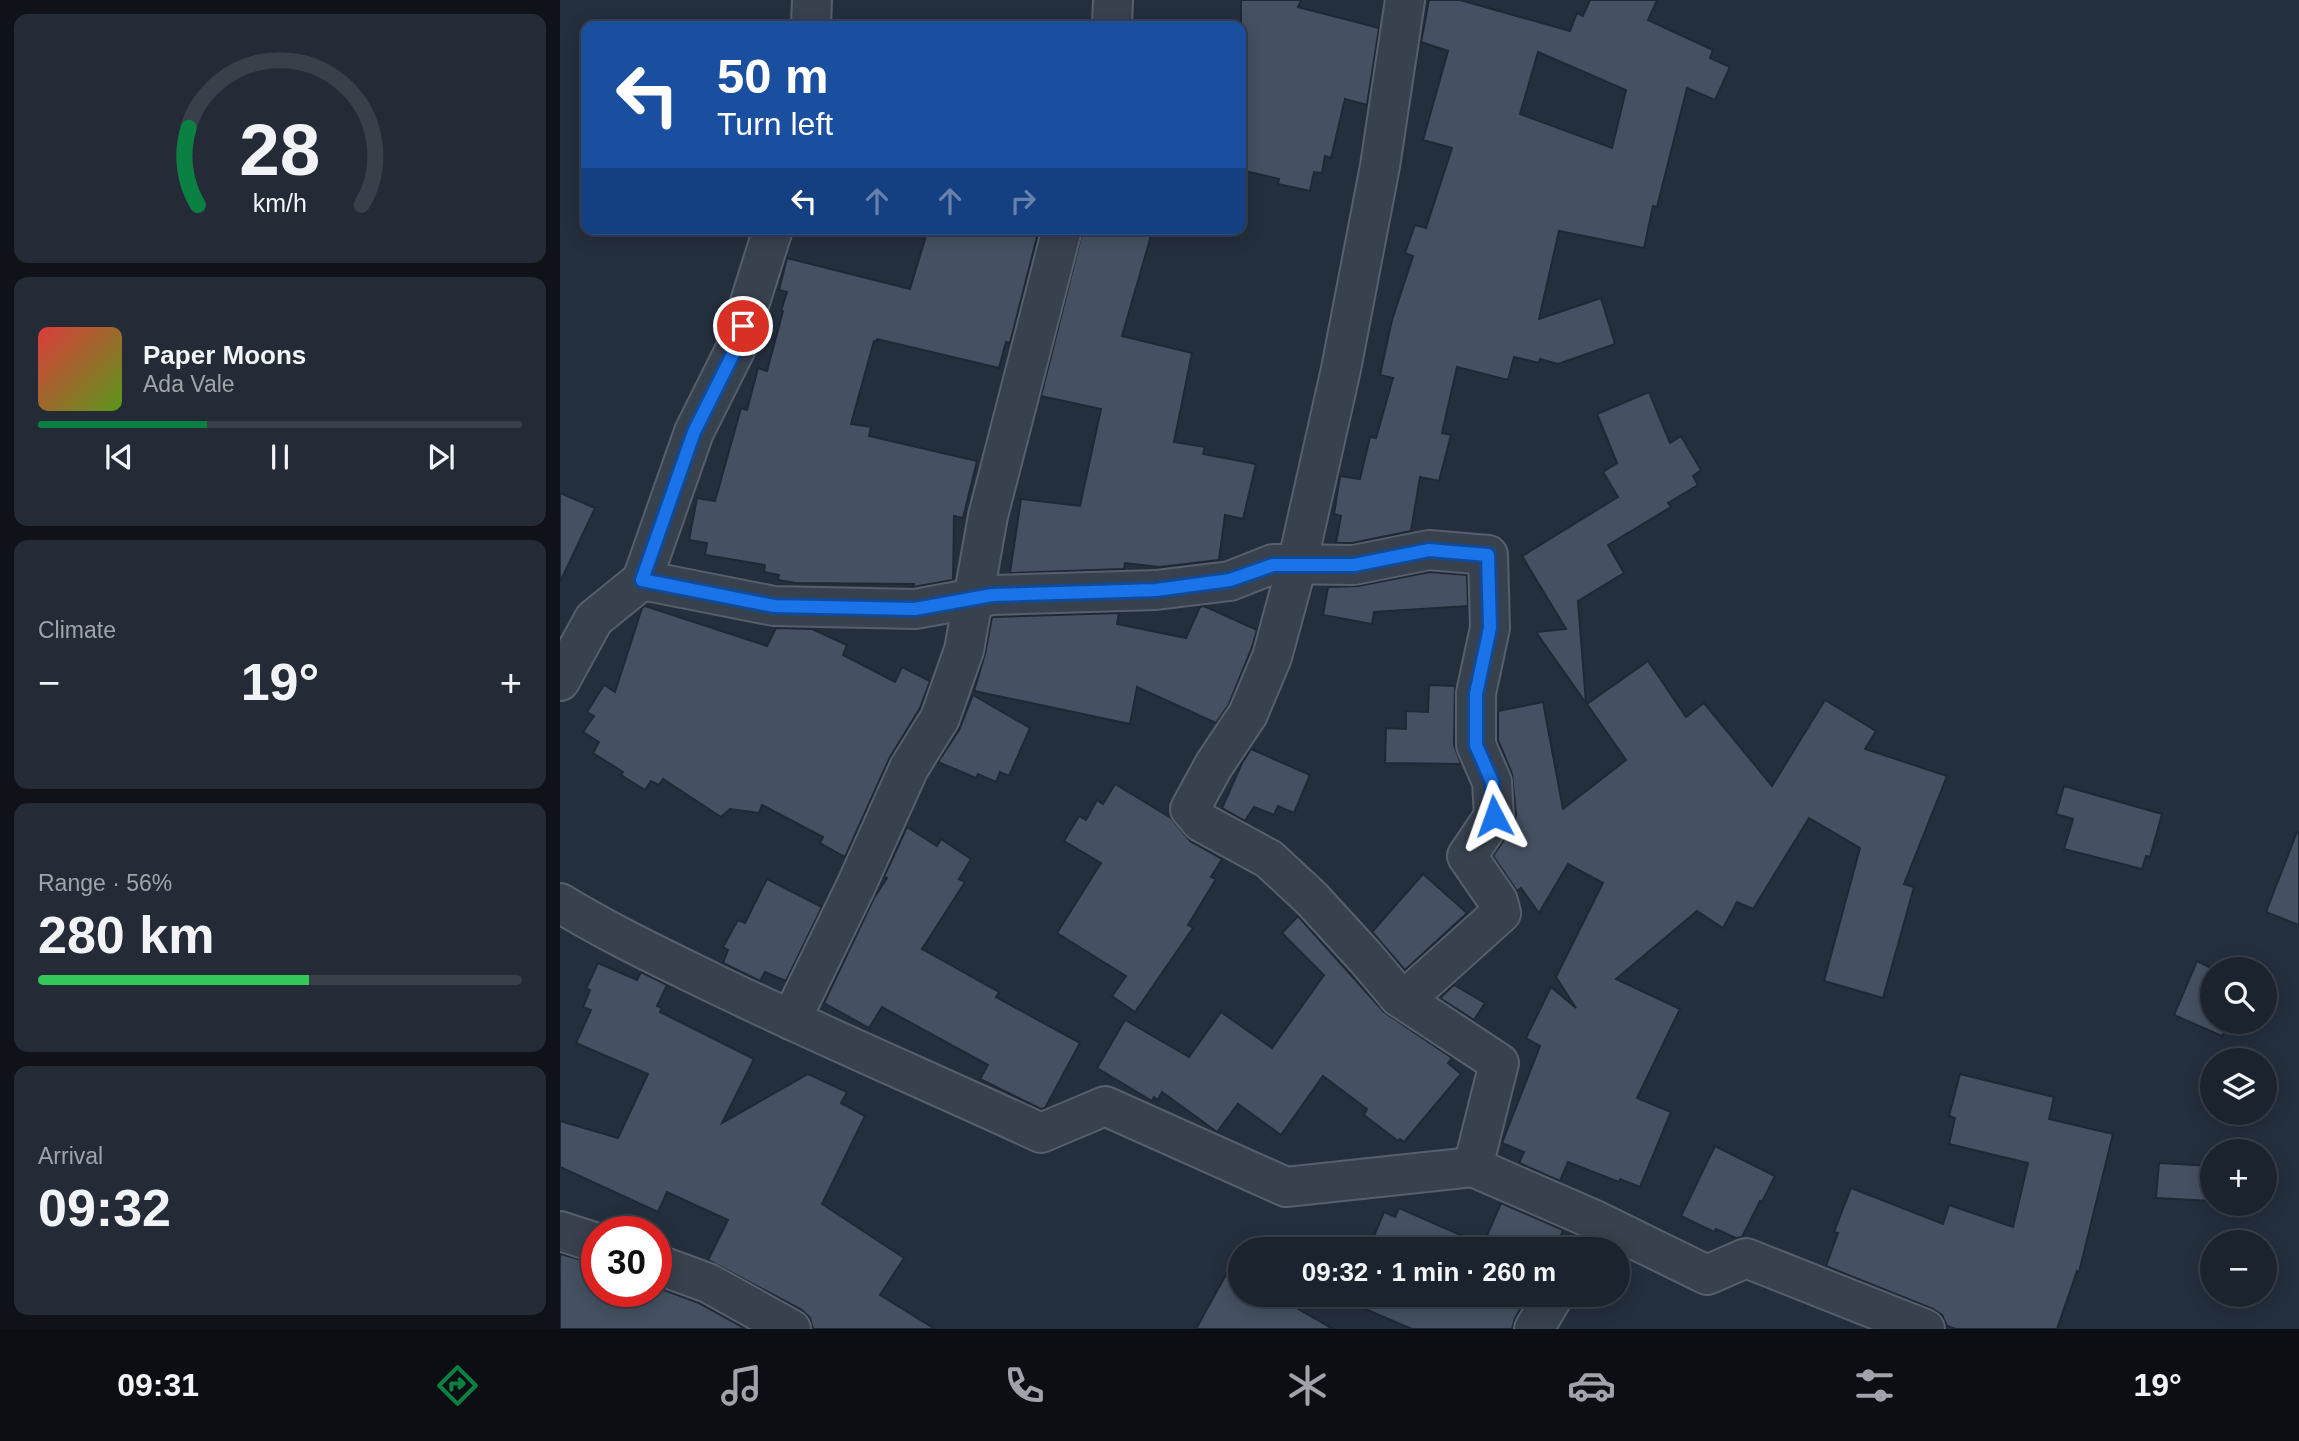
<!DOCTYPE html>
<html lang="en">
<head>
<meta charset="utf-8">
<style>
  :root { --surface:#1b232e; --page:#242b36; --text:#f1f3f6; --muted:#a0a4aa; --line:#39404a; --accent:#0b8043 }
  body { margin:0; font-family:Arial,sans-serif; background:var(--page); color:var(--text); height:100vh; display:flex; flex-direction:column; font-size:26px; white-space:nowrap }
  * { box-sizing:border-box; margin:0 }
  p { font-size:23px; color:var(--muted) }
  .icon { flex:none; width:38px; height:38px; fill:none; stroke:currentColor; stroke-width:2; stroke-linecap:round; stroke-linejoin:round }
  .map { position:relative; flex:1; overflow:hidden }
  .side { display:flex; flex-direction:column; gap:14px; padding:14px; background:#0f1319; width:560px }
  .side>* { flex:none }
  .guide { position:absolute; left:21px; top:21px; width:665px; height:214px; border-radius:14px; box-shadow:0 4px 18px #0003,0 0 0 2px var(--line); background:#1a4fa0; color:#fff; overflow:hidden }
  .tools { position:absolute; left:1640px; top:957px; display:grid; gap:14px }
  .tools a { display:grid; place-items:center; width:77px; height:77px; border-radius:50%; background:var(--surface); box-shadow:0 4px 18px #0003,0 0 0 2px var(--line); font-size:35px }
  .speed { position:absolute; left:21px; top:1216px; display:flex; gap:14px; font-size:35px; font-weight:700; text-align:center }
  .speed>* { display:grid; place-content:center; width:91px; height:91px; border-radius:50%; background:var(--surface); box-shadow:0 4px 18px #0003,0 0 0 2px var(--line); line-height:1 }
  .speed .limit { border:10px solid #d22; background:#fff; color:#111 }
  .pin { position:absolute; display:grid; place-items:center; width:60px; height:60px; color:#fff; margin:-30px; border:4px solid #fff; border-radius:50%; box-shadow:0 2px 7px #0007 }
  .me { position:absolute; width:77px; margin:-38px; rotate:356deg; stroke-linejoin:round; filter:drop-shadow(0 0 5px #0008) }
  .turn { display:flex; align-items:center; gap:24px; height:147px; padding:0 21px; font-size:32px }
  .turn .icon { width:91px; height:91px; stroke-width:2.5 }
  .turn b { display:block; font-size:49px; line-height:60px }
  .lanes { display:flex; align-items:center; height:66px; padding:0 21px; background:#0003; justify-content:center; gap:35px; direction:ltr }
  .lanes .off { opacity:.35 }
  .big { font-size:52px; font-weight:600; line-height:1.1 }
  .side .widget { flex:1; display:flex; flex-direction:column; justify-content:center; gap:10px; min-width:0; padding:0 24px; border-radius:14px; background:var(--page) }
  .side .dial { align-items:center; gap:0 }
  .dial svg { height:182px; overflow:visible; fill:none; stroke:var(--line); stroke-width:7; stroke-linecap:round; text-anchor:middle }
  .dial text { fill:var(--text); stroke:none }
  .song { display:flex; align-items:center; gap:21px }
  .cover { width:84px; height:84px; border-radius:10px; background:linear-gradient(135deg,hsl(0 70% 55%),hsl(90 70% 35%)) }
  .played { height:7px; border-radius:4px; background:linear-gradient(90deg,var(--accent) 35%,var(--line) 35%) }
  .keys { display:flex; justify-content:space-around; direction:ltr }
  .heat { display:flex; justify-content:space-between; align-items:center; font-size:38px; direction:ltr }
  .charge { height:10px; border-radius:5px; background:linear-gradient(90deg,#34c759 56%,var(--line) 0) }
  .trip { position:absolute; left:668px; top:1237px; width:402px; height:70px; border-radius:35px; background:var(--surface); box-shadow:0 4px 18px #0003,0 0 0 2px var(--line); font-weight:600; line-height:70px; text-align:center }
  .menu { display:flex; height:112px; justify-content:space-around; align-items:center; background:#0b0e12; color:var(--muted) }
  .menu .icon { width:49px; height:49px }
  .menu .selected { color:var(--accent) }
  .menu b { font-size:32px; color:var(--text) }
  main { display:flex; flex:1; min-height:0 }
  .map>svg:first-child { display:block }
  .building { fill:#455162; stroke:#1f2835; stroke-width:2; fill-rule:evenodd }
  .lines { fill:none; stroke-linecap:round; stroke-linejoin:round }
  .minor-casing { stroke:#565f6c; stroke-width:42 }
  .minor { stroke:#38414e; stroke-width:38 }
  .route-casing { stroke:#114b97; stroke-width:18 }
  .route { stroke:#1a73e8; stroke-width:12 }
</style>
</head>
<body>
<main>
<section class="side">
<div class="widget dial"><svg viewBox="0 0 100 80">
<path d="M14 69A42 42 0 1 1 86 69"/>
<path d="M14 69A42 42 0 0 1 10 35" stroke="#0b8043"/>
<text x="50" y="56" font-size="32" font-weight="700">28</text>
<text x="50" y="72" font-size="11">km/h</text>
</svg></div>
<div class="widget">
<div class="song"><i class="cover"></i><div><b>Paper Moons</b><p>Ada Vale</p></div></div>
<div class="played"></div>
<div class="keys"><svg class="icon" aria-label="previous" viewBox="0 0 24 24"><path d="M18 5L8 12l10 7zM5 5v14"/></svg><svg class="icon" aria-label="pause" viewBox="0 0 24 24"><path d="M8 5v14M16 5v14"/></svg><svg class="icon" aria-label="next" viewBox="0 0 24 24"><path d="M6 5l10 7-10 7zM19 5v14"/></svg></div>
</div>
<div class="widget"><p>Climate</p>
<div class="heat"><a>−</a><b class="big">19°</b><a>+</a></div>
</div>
<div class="widget"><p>Range · 56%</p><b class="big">280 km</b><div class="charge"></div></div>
<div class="widget"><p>Arrival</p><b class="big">09:32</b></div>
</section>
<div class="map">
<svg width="1739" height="1329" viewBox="0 0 1739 1329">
  <rect width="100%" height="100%" fill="#242f3e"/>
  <g class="building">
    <polygon points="681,0 741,0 738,7 819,28 807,105 785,99 771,158 765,156 762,173 754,172 750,191 718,184 719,179 681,170"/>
    <path d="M869,0H900L1010,31L1017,13L1023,16L1030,0H1097L1088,20L1153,50L1150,58L1170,67L1155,100L1127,88L1097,207L1093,206L1084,248L999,231L979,319L1041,298L1055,344L998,364L980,359L979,363L954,357L948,380L897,367L882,433L891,435L879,481L860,477L851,531L792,543H776L781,516L774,514L780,476L800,479L810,437L816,438L833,378L820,375L832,320L853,256L845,253L855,225L866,228L892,148L863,140L888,51L861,42ZM978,52L1066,90L1052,148L960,114Z"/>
    <polygon points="368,229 479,229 450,343 446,342 439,368 317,339 317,341 314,341 291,424 311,427 309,436 417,461 403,518 394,516 393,580 353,587 354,584 236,583 218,580 219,575 204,572 205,565 145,555 147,543 129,540 137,498 155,501 181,408 187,410 198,368 207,371 223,311 221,311 227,292 219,290 227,258 350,289"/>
    <polygon points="523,229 593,229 562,336 632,353 614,442 645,447 643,454 696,464 683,519 665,515 659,560 600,567 565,563 564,569 450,573 461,499 520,506 541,409 481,396"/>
    <polygon points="1089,392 1110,443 1121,436 1141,470 1133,476 1138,485 1108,503 1111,507 1048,545 1064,573 1018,601 1026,703 976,632 1006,629 962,556 1058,497 1043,472 1057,463 1037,414"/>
    <polygon points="0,493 35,508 0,582"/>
    <polygon points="870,572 907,575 908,606 814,612 812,624 763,615 768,587 798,586"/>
    <polygon points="85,606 207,646 216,628 252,629 287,645 283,655 335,682 342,667 370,681 360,708 329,759 285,857 260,843 263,837 202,805 199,813 170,809 161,817 103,779 99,785 91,781 85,790 61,775 63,772 33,753 39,742 23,732 34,716 27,712 44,685 55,692 82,608"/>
    <polygon points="644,606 697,630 691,650 669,704 656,723 577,687 570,724 414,691 425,654 432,617 559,613 557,624 626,638 640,607"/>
    <polygon points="1088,661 1126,717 1144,703 1212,786 1265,700 1316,731 1305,749 1387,776 1344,884 1354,887 1323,998 1264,981 1300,848 1249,818 1193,909 1177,902 1163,928 1137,911 1056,979 1120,1009 1077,1098 1111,1112 1080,1187 1060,1179 1059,1182 1008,1162 1000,1181 959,1163 964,1152 942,1143 980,1046 966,1038 991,987 1016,1008 996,977 1043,883 1008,864 979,913 961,888 957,891 933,856 952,828 956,815 952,774 938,740 938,711 983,702 1003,809 1066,760 1027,704"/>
    <polygon points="869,685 895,686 894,745 901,764 825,763 826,728 846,729 846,711 868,712"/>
    <polygon points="413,695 470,728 449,776 440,772 436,782 418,774 416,778 378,762 399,730"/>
    <polygon points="691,749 750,775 734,813 718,806 714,815 694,807 685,821 662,808 682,763"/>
    <polygon points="555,784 611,818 630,841 662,859 651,877 656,879 628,925 633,928 575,1012 552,996 566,976 497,933 541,863 504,841 519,816 526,820 537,800 543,804"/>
    <polygon points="1504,786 1602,814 1590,857 1586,856 1582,869 1504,849 1513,819 1496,814"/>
    <polygon points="347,827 377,846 381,839 411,859 399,879 405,882 362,949 439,992 436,997 520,1043 485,1108 481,1109 420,1079 428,1065 322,1007 309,1028 264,1003 314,898 327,878 324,877"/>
    <polygon points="1737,832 1739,833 1739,925 1706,912"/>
    <polygon points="863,874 907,913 845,970 812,932"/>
    <polygon points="207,879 262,907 226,981 205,972 200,981 163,963 168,950 163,947 178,920 185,923"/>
    <polygon points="738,916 824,1012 892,1058 888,1063 901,1074 844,1142 840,1139 838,1141 804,1115 807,1109 763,1076 721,1135 678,1104 657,1132 602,1092 598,1100 594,1097 592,1101 537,1068 565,1020 629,1057 661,1012 712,1048 764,975 722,933"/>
    <polygon points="1637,961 1655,970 1652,970 1652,1022 1668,1022 1662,1036 1614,1015"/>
    <polygon points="38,963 77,980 81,972 107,985 97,1006 102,1008 100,1012 194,1059 162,1123 248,1074 287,1092 281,1103 305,1116 262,1204 344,1258 320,1295 375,1329 253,1329 250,1318 242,1310 148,1260 168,1220 107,1192 98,1212 0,1167 0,1121 58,1138 88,1074 16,1043 31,1010 23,1007 30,990 26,989"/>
    <polygon points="894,985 925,1003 914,1020 880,998"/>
    <polygon points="1400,1074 1494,1097 1489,1119 1553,1134 1519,1272 1517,1271 1497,1329 1396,1329 1387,1326 1382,1315 1373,1309 1266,1266 1278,1233 1274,1232 1291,1188 1383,1224 1389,1205 1453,1227 1468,1163 1389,1144 1395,1118 1389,1116"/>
    <polygon points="1155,1146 1215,1176 1202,1202 1200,1201 1182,1237 1176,1238 1156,1229 1154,1232 1121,1216"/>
    <polygon points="1599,1163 1652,1166 1652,1201 1596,1198"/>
    <polygon points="941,1203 1003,1230 995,1250 808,1250 824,1212 835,1217 839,1208 923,1245"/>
    <polygon points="0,1254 37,1264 37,1292 96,1292 96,1287 139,1303 186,1329 0,1329"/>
    <polygon points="669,1269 681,1276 681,1295 714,1295 773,1329 636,1329"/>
    <polygon points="789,1295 969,1295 955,1318 952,1329 852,1329 786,1301"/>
  </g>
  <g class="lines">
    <defs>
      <g id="minor">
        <polyline points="845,0 820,166 781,369 737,565 712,657 688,714 654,765 630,809 641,822 709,859 752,899 806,958 839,997 939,1063 913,1167 1037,1221 1147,1275 1186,1258 1365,1329"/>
        <polyline points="251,26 252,0"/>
        <polyline points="552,26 553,0"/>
        <polyline points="82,580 214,606 355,609 432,595 596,590 670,581 713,564 794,565 869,550 928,555 930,628 916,693 916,745 932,782 934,816 907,856 938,901 941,913 852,993 839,997"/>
        <polyline points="0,681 34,619 82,580 134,432 175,350 213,229"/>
        <path d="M0,903C49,933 100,957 151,982C260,1035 371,1082 481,1133L545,1106L726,1187L913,1167"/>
        <polyline points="231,1020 295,888 349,768 380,718 404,650 428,516 502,229"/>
        <polyline points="0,1231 37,1243"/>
        <polyline points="96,1264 148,1283 231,1329"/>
        <polyline points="974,1329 994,1295"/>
      </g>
    </defs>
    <use href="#minor" class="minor-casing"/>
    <use href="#minor" class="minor"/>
  </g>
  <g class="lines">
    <defs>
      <polyline id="route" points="183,326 175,350 134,432 82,580 214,606 355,609 432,595 596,590 670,580 713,565 794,565 869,550 928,555 930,628 916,694 916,745 932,782 934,816"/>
    </defs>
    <use href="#route" class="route-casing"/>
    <use href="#route" class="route"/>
  </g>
</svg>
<div class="tools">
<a><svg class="icon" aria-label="search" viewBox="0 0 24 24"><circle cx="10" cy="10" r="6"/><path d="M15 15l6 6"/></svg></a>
<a><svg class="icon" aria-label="layers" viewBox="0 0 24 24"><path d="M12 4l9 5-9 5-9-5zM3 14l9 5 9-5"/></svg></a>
<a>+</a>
<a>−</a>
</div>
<div class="speed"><div class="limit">30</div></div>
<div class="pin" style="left:183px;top:326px;background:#d93025"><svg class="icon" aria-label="arrive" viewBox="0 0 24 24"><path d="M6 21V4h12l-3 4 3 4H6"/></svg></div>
<svg class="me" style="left:934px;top:816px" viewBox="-20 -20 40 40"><path d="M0-17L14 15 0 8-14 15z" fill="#1a73e8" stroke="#fff" stroke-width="4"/></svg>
<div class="trip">09:32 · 1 min · 260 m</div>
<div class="guide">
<div class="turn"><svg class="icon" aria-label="left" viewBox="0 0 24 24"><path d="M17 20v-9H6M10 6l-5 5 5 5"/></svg><div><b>50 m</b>Turn left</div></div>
<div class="lanes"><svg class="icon" aria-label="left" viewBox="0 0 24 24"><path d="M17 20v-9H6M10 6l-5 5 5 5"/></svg><svg class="icon off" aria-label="ahead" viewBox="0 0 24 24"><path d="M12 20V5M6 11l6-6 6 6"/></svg><svg class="icon off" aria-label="ahead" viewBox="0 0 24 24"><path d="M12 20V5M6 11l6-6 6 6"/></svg><svg class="icon off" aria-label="right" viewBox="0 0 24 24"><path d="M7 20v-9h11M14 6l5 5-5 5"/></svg></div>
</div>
</div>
</main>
<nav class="menu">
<b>09:31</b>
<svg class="icon selected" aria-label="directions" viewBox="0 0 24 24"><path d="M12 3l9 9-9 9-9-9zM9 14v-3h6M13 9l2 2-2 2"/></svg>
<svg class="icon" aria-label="music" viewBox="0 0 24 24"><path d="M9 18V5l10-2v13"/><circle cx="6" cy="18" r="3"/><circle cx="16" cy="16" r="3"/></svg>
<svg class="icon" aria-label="phone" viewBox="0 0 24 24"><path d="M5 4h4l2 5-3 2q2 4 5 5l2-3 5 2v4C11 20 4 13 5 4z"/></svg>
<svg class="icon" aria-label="climate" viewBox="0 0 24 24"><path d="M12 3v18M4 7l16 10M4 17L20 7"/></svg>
<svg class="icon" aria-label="car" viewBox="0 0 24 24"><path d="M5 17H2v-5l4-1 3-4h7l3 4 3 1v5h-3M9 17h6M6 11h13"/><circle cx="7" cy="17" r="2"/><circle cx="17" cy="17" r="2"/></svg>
<svg class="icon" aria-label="filters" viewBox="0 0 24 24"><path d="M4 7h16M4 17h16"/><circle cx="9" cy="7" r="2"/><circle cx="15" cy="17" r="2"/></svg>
<b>19°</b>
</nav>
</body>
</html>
